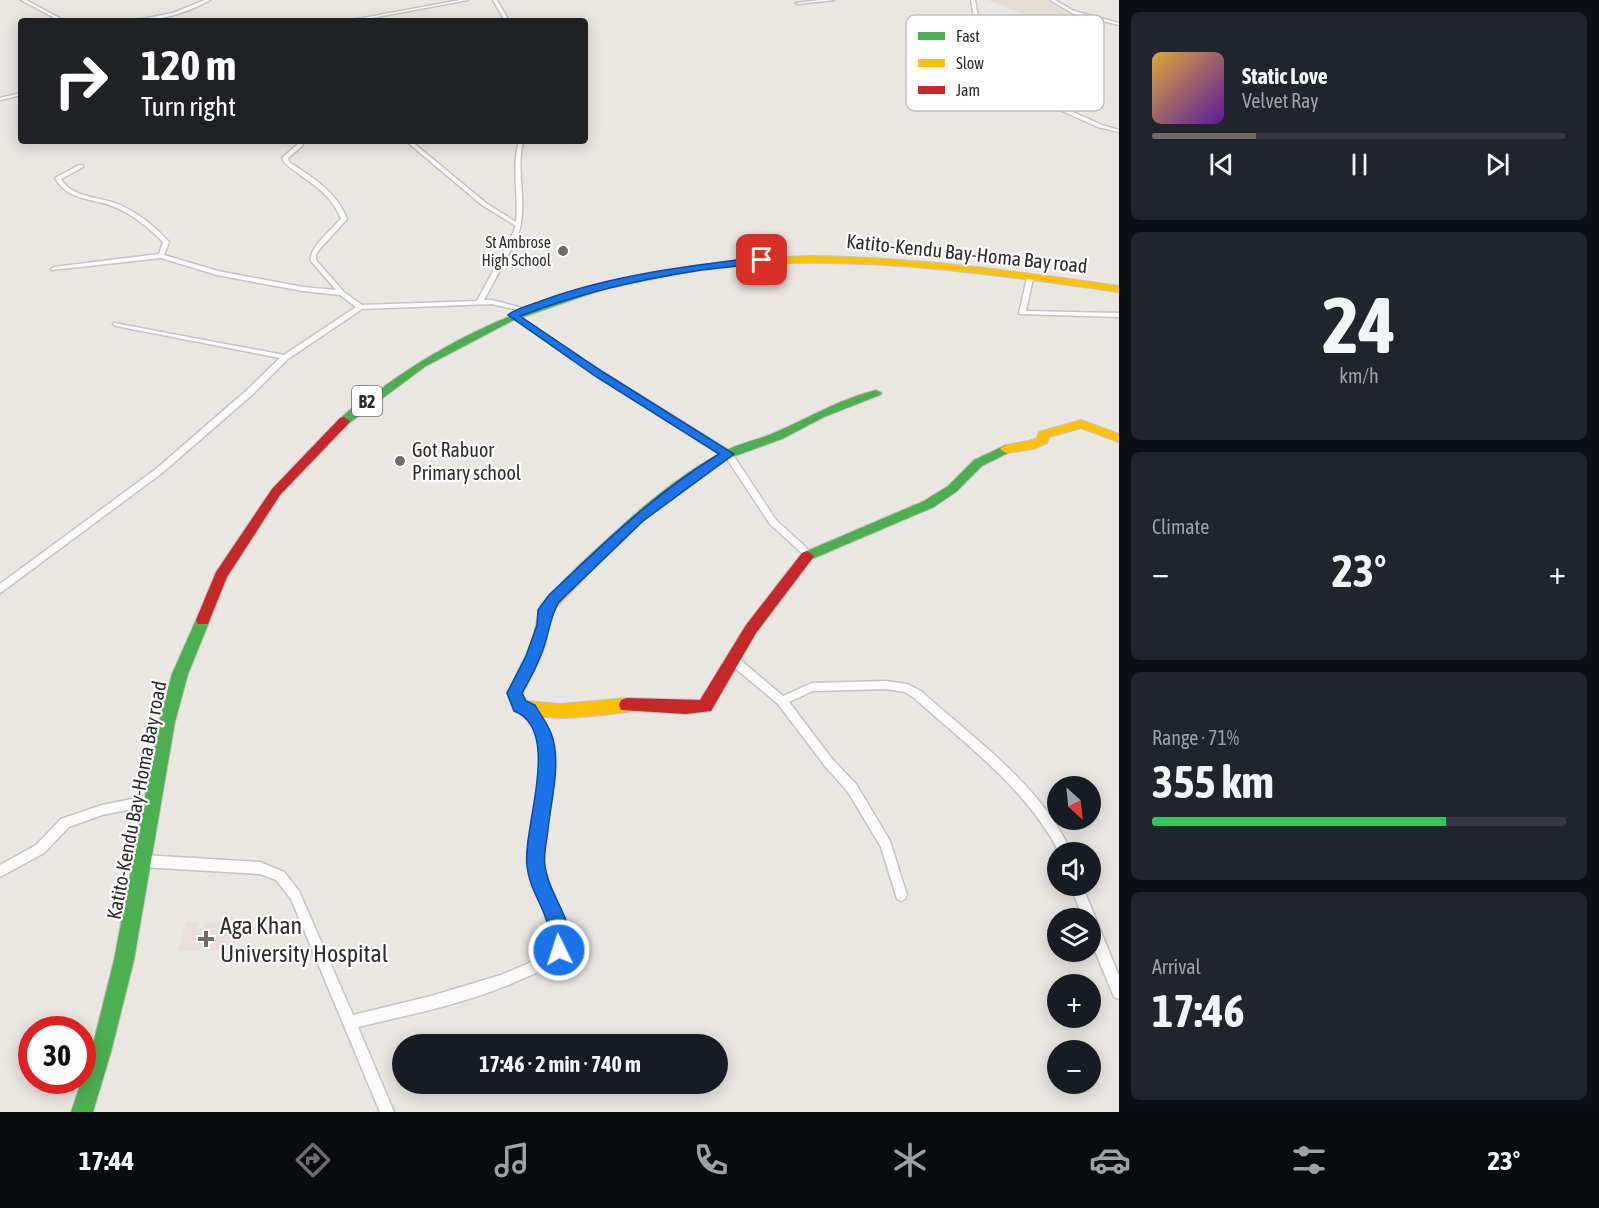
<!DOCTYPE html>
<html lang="en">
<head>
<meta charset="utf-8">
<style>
  :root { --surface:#171b24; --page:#20242c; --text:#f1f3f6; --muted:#9ea1a6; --line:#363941; --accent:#6e6d6c }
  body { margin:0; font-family:"Asap Condensed",sans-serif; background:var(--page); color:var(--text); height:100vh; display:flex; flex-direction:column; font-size:22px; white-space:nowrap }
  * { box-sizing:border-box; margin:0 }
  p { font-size:20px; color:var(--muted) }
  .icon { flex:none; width:33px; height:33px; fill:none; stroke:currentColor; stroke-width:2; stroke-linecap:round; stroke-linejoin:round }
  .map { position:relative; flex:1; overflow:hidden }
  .side { display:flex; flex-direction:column; gap:12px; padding:12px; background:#0d0f14; width:480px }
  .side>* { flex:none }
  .banner { position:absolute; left:18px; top:18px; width:570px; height:126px; border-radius:6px; box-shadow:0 3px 15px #0003; background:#202124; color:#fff; overflow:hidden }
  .needle { width:39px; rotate:153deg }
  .buttons { position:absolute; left:1047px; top:776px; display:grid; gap:12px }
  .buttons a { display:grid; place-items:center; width:54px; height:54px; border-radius:50%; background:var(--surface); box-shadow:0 3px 15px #0003; font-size:30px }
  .speed { position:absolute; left:18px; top:1016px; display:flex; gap:12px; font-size:30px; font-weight:700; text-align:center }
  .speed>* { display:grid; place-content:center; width:78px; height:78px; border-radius:50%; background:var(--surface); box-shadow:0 3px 15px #0003; line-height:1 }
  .speed .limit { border:9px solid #d22; background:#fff; color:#111 }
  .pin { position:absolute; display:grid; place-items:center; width:51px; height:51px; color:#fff; margin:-26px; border-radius:12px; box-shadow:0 3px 9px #0006 }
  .me { position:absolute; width:66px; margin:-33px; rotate:356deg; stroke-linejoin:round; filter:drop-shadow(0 0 4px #0008) }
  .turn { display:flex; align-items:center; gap:21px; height:126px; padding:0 24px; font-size:27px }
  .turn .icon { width:78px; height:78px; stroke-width:2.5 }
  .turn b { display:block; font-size:42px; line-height:51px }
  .big { font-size:45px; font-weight:700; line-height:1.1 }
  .side .tile { flex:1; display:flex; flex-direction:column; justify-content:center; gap:9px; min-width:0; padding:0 21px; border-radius:9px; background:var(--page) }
  .side .dial { align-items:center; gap:0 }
  .dial b { font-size:78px; line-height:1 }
  .song { display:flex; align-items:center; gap:18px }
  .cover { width:72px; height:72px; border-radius:9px; background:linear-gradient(135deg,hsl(40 70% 55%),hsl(270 70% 35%)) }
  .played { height:6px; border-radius:3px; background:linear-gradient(90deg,var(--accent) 25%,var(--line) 25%) }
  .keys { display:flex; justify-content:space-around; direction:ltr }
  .heat { display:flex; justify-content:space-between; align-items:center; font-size:33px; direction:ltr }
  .charge { height:9px; border-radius:4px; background:linear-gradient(90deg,#34c759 71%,var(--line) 0) }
  .trip { position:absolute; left:392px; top:1034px; width:336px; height:60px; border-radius:30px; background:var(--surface); box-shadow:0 3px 15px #0003; font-weight:700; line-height:60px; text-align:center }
  .tab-bar { display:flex; height:96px; justify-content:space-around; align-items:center; background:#090b0e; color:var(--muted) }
  .tab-bar .icon { width:42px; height:42px }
  .tab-bar .on { color:var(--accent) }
  .tab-bar b { font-size:27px; color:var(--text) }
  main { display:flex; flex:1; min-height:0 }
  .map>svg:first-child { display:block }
  .education { fill:#e5ddd1 }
  .medical { fill:#ecdddd }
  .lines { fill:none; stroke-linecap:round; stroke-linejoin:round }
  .street-casing { stroke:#c4c3c3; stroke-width:3 }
  .fast-casing { stroke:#c4c3c3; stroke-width:2 }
  .slow-casing { stroke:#c4c3c3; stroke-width:2 }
  .jam-casing { stroke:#c4c3c3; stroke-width:2 }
  .street { fill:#fcfbfb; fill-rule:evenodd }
  .fast { fill:#4caf50; fill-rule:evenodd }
  .slow { fill:#ffc107; fill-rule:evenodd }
  .jam { fill:#c62828; fill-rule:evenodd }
  .route { fill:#1a73e8; stroke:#114b97; stroke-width:1.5 }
  .poi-dot { fill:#6e6d6c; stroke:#fff; stroke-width:2 }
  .labels { text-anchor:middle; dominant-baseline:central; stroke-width:4.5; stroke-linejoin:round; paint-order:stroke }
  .far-poi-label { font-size:16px; fill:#2c2c2c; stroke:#fff; text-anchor:end }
  .shield { fill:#fff; stroke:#6b6b6b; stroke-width:1.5 }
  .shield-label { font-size:18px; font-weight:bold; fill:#2c2c2c }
  .street-label { font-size:20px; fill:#2c2c2c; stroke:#fff }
  .poi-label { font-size:20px; fill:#2c2c2c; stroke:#fff; text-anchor:start }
  .near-poi-label { font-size:24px; fill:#2c2c2c; stroke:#fff; text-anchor:start }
  .key { fill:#fff; stroke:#c0c0c0; stroke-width:1.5 }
  .key-label { font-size:16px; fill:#2c2c2c }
</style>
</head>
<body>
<main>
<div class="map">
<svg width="1119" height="1112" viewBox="0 0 1119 1112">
  <rect width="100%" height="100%" fill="#eae6e2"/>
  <polygon class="education" points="988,0 1047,0 1070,14 1033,18"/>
  <polygon class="medical" points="186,922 200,922 198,928 203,928 205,922 235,922 228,950 178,951"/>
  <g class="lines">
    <defs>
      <g id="street">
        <polygon points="21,0 26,0 65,21 60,21"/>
        <path d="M205,0H210C187,13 159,21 132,21L173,13Z"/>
        <polygon points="460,0 468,0 355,21 347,21"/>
        <polygon points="493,0 497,0 509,21 505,21"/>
        <polygon points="820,0 834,0 798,4 796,3"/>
        <polygon points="971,0 975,0 988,74 1102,125 1119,130 1119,132 1098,127 984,76"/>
        <polygon points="1050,0 1055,0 1074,11 1119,23 1119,25 1072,13"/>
        <polygon points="21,93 21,95 0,100 0,98"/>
        <path d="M300,141H304L302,146L288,158L289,162C312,177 337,192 347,219L318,251L316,255V260L344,292L362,305L477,301L510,240L516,226L482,205L406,141H411L486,203L516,222C519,194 511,168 519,141H523C515,174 530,208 516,240L484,300H492L529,310L526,312L492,304L362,309L288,359L253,394L162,473L3,591L0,593V584L156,469L247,390L280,358L116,326L113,324L114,323L284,355L356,307L340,295L303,291L217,275L161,258L52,270L51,269L54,267L159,254L163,242C150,229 135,216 117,208C95,197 69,203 55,178L79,165H83V167L61,179C73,199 100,196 120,205C138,213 156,227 169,242L164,255L218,271L303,287L336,290L311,261C308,249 332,229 341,219C334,200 319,188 303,177C296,171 286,167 282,158L298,144Z"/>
        <polygon points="1030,276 1033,278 1026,311 1119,313 1119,317 1020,314 1019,313 1027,278"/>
        <polygon points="513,313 602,372 731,452 776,520 811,552 812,554 811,556 805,556 770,524 725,456 596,376 511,316 511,314"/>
        <path d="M733,656L737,657L783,696L812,683L886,681L907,684L921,691C973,738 1042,786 1071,852H1059C1026,788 965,744 913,697L905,692L886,689L813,691L789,702L833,760L856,784L890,841L907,895L905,899L901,901L897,899L881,847L848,792L825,766L778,704L729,663L728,660L729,657Z"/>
        <path d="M529,705L533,706C539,716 547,726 550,738C560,777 546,817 543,856C542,863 543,871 545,878C551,897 572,921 567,942C566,948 560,957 555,961C544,971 529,976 515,982C465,1004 411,1014 358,1027L394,1112H380L291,899L276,880L260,874L143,867L139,865L137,861L139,857L143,855L260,862L284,872L299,891L353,1015L431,996L501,975L527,964L548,951L555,940C554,913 532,892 531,866C530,854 533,841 535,829C539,800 546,767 539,738C536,727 528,718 524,709L525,706Z"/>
        <polygon points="152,795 156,796 158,800 156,804 102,815 69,827 44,853 0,877 0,865 36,845 61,819 102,805"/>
        <polygon points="1070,885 1082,885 1119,976 1119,999 1114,997 1090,939 1090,918 1083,918"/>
      </g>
      <g id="fast">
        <path d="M763,258L768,261L766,263L702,269L604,289L512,321L426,366L348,424L344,425L338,421C350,407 371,396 386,385C497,305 628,269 763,258Z"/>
        <path d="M876,390L882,393L880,395L824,417L782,439L732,457L702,476L643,521L585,577H575L573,573L575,569C620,527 667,481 723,452C739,443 758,440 774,433C808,418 840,399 876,390Z"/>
        <polygon points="1006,445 1012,449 1010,452 982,466 956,492 934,507 812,559 802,559 800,556 802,553 924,501 948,486 974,460"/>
        <polygon points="203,614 208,616 210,620 188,674 175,722 134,960 111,1052 93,1112 71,1112 91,1052 114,960 159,722 172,674 196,620 198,616"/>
      </g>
      <g id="slow">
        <path d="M808,256C913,257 1015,271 1119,286V292C1000,275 883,258 763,264L758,261L763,258Z"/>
        <path d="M1081,420L1119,434V442L1081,428L1049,437L1047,443L1033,449L1006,453L1000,449C1009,441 1026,444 1037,438L1039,432Z"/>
        <path d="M580,568L585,569L587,573L585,577L552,612L546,643L523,693L526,701L560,704L627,698L633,700L635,705L633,710L627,712C590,716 551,723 514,711L507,693L532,643L540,606L575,569Z"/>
      </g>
      <g id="jam">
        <polygon points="344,417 350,421 348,424 280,495 227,577 208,624 198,624 196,620 216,572 272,489 340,418"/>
        <polygon points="807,551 814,556 812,559 756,633 711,711 686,714 621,710 619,705 621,700 627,698 700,700 746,625 802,553"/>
      </g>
    </defs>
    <use href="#street" class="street-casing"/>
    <use href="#fast" class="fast-casing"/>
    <use href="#slow" class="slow-casing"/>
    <use href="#jam" class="jam-casing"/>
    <use href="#street" class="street"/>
    <use href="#fast" class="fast"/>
    <use href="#slow" class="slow"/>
    <use href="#jam" class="jam"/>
  </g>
  <path class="route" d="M762,257L765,258V262C742,267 719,267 696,271C635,280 578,294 520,316L603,372L734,454L643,521L559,602C550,615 548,639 541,655C536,668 529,681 522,693L526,701L535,705C540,714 547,723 551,733C562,761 551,800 548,829C547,841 543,854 545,866C549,899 580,923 566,957L559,960L552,957C549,949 552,947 552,939C552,934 549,927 547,922C541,902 529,887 527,866C522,829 563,729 514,711L507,693L526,656L537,625L538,610L549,595C603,544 655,493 719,454L595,376L508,315C516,308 531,305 541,301C611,275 688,266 762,257Z"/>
  <g class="poi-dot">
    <circle cx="563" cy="251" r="6"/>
    <circle cx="400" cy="461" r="6"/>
    <path d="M203 930h6v6h6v6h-6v6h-6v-6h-6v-6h6z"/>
  </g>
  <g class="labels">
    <g class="far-poi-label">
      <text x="551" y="242">St Ambrose<tspan x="551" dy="18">High School</tspan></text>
    </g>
    <rect class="shield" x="352" y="386" width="30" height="30" rx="4.5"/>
    <g class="shield-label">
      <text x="367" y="401">B2</text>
    </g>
    <g class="street-label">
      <text transform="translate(967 253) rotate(6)">Katito-Kendu Bay-Homa Bay road</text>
      <text transform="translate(136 800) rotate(-79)">Katito-Kendu Bay-Homa Bay road</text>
    </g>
    <g class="poi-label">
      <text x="412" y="449">Got Rabuor<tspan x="412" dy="23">Primary school</tspan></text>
    </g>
    <g class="near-poi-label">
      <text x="220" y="925">Aga Khan<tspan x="220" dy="28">University Hospital</tspan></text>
    </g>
  </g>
  <rect x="906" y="15" width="198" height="96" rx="9" class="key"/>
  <rect x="918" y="32" width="27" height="8" fill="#4caf50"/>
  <rect x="918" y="59" width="27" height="8" fill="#ffc107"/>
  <rect x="918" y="86" width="27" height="8" fill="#c62828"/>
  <g class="key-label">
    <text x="956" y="42">Fast</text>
    <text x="956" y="69">Slow</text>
    <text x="956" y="96">Jam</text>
  </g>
</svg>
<div class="buttons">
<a><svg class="needle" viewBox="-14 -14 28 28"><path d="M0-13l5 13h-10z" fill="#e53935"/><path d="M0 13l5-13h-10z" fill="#9ea1a6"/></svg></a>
<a><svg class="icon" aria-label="sound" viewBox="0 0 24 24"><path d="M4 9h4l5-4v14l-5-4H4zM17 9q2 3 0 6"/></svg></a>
<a><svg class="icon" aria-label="layers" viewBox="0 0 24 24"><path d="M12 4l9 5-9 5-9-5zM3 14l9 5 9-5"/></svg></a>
<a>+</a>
<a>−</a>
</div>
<div class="speed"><div class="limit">30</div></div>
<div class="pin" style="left:762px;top:260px;background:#d93025"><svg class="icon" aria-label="arrive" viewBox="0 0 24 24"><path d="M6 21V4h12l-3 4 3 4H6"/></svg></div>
<svg class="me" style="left:559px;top:950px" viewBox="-20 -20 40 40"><circle r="17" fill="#1a73e8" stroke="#fff" stroke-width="3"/><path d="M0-11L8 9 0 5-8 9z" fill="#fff"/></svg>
<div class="trip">17:46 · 2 min · 740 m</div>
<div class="banner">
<div class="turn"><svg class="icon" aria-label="right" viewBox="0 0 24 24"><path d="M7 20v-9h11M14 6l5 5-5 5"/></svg><div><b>120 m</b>Turn right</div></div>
</div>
</div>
<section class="side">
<div class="tile">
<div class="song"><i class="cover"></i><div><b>Static Love</b><p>Velvet Ray</p></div></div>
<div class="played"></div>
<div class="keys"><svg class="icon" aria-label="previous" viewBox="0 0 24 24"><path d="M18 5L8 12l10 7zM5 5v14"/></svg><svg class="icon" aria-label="pause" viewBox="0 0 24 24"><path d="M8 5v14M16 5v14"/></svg><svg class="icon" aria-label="next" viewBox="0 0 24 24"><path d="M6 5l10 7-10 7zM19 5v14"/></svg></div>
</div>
<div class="tile dial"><b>24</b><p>km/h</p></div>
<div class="tile"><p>Climate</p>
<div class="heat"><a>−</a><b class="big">23°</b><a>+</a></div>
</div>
<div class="tile"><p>Range · 71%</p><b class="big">355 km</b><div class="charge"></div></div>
<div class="tile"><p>Arrival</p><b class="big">17:46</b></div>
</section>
</main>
<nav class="tab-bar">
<b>17:44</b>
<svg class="icon on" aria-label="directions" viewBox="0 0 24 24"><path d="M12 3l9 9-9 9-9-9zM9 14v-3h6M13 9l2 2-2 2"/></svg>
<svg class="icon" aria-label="music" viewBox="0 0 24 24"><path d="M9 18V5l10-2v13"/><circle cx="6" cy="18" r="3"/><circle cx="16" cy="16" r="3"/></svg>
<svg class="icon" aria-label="phone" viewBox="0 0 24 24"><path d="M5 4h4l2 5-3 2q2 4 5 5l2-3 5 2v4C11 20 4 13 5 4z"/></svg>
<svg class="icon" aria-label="climate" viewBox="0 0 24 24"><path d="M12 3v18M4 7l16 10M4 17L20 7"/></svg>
<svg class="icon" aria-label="car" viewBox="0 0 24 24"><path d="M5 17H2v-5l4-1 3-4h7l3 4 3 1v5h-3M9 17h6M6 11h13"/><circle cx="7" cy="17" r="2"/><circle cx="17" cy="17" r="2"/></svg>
<svg class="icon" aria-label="filters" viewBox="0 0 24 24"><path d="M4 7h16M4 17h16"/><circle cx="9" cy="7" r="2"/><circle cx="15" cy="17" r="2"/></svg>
<b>23°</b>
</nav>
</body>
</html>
